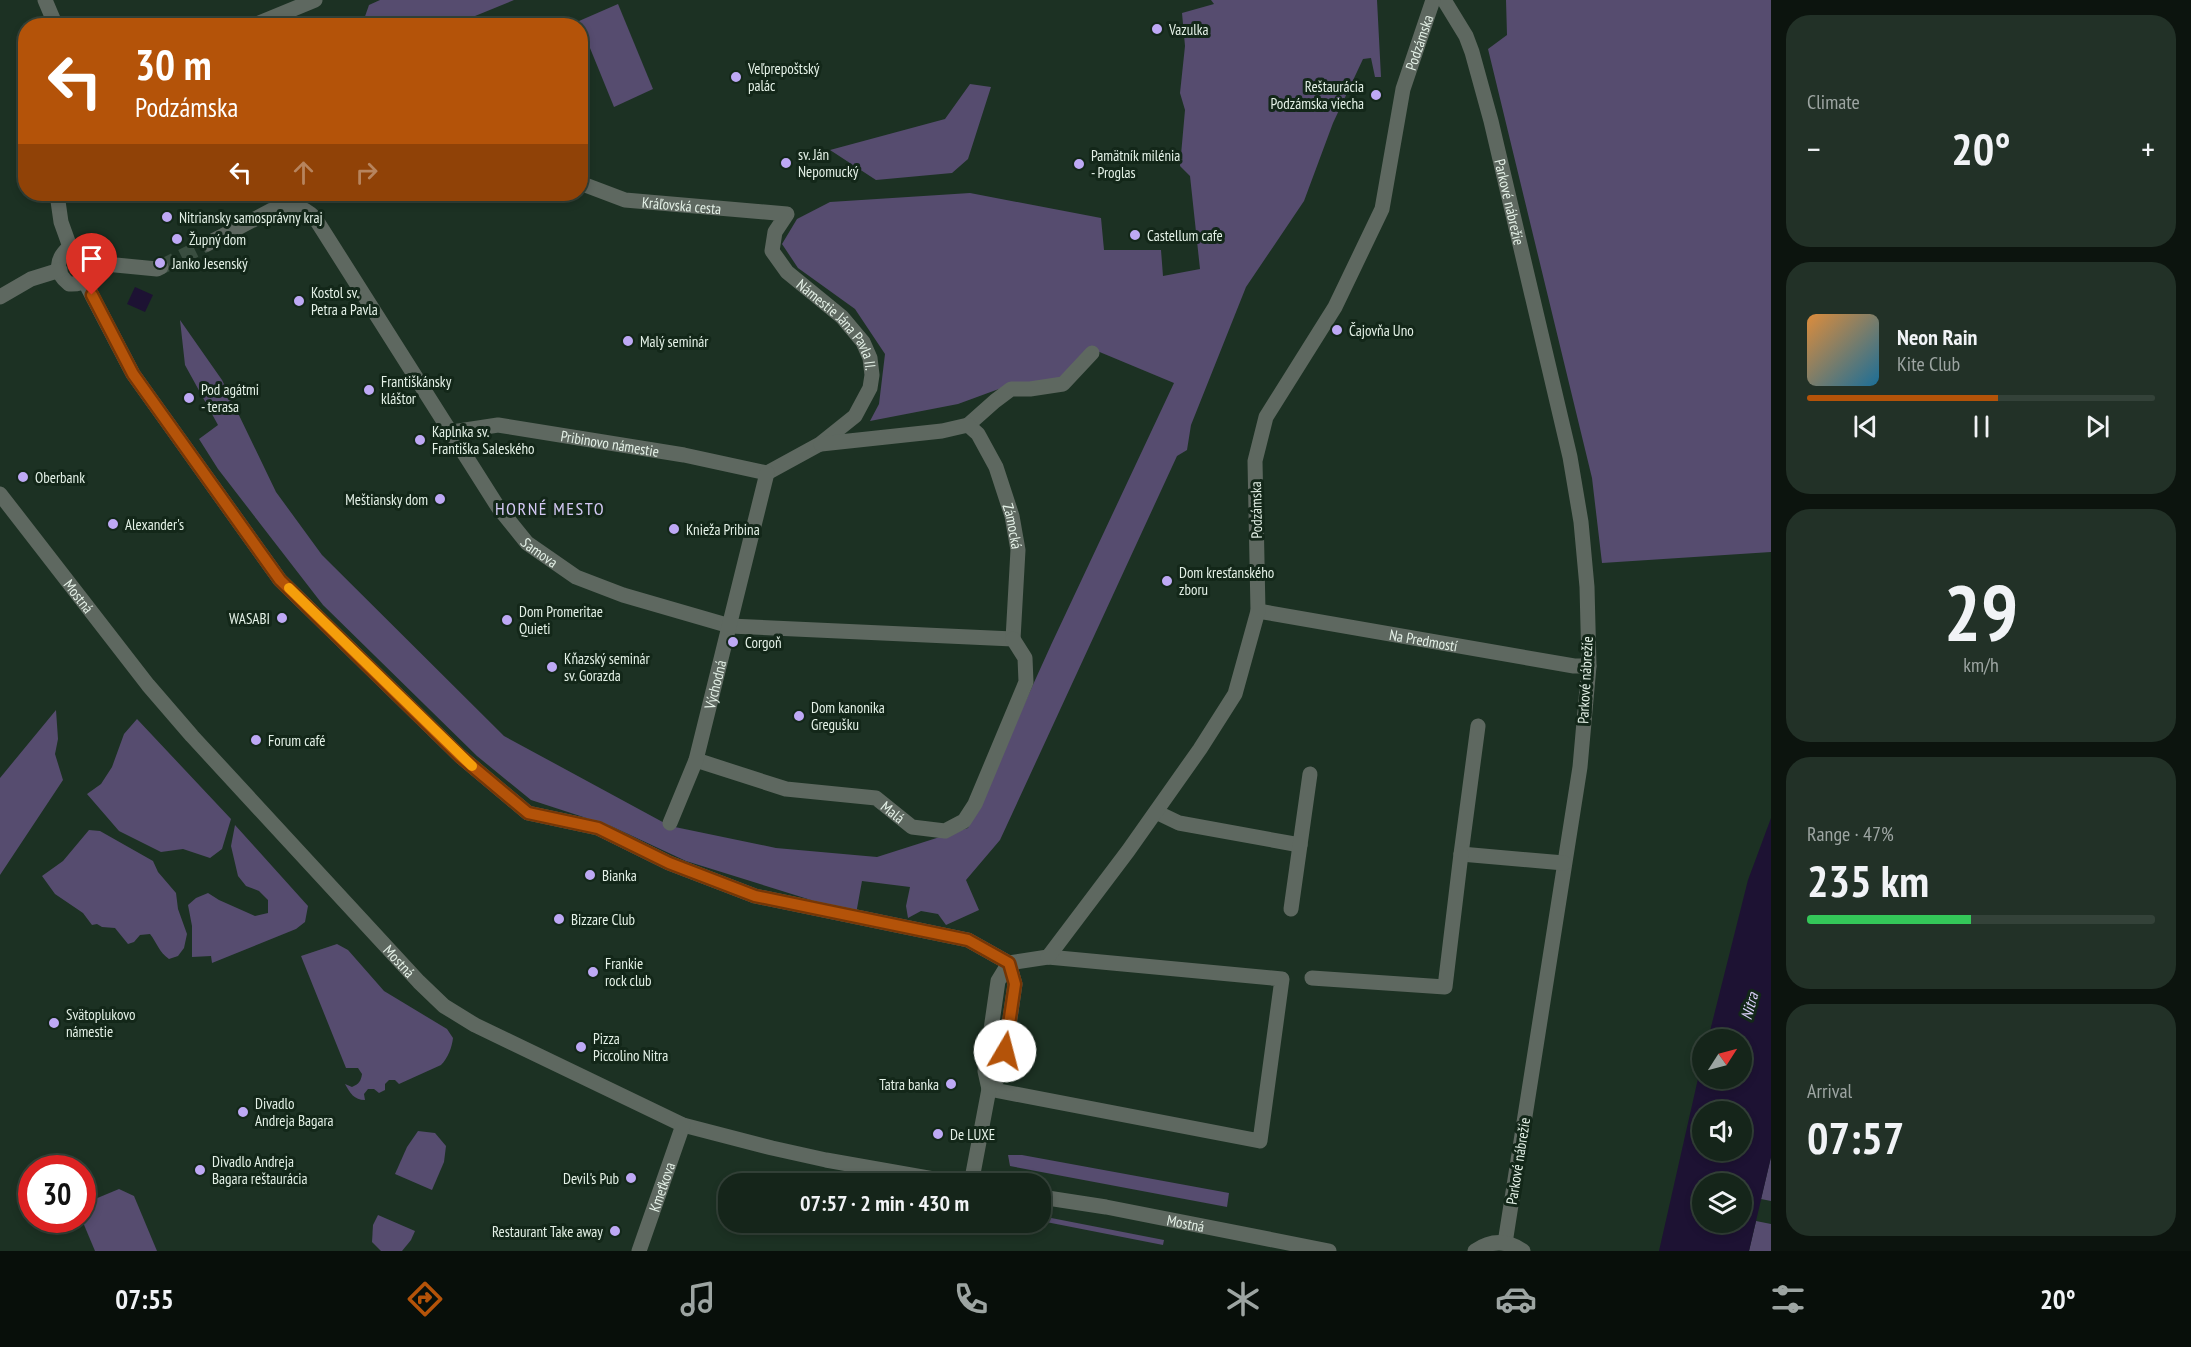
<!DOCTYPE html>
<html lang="en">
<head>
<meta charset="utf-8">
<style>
  :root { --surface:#15251a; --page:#223127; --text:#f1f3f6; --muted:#9da5a2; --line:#344239; --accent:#b45309 }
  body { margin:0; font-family:"PT Sans Narrow",sans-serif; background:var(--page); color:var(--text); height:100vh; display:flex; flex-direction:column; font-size:22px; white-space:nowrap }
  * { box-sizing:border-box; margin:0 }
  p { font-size:20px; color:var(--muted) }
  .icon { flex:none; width:33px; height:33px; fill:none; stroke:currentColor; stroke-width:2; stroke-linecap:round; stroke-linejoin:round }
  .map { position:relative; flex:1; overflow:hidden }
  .sheet { display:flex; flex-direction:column; gap:15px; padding:15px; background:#0c140e; width:420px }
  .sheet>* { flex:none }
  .hud { position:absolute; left:18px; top:18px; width:570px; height:183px; border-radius:24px; box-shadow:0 3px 9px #0003,0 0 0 2px var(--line); background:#b45309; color:#fff; overflow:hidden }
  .needle { width:39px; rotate:54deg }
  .tools { position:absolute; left:1692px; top:1029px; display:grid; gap:12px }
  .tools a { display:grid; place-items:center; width:60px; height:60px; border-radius:50%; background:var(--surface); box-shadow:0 3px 9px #0003,0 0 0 2px var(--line); font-size:30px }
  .speed { position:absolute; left:18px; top:1155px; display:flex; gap:12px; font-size:30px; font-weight:700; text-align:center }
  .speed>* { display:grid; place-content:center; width:78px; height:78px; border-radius:50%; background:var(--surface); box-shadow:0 3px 9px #0003,0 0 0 2px var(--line); line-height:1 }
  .speed .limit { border:9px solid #d22; background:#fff; color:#111 }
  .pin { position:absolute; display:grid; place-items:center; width:51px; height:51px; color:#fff; margin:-62px -26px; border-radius:50% 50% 50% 0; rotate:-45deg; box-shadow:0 0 6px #0007 }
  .pin .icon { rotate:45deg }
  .me { position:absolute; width:66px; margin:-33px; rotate:8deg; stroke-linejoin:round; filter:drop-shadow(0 0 4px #0008) }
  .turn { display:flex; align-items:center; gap:21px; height:126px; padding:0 18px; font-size:27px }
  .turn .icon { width:78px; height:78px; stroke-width:2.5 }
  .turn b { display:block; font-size:42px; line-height:51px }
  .lanes { display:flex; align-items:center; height:57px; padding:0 18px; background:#0003; justify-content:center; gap:30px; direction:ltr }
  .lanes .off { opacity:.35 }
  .big { font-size:45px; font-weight:600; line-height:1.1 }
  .sheet .card { flex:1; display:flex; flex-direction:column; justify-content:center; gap:9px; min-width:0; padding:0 21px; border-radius:24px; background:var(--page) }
  .sheet .dial { align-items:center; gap:0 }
  .dial b { font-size:78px; line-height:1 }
  .song { display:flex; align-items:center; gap:18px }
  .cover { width:72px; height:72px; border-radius:9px; background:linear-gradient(135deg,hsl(30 70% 55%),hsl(200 70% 35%)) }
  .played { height:6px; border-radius:3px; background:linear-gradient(90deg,var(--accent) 55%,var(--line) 55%) }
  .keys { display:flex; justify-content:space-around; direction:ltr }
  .heat { display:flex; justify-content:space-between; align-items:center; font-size:33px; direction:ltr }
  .charge { height:9px; border-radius:4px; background:linear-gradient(90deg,#34c759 47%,var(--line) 0) }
  .trip { position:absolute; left:718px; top:1173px; width:333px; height:60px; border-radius:24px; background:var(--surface); box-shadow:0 3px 9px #0003,0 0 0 2px var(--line); font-weight:600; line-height:60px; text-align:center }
  .menu { display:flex; height:96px; justify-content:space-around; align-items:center; background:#080f0a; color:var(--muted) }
  .menu .icon { width:42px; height:42px }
  .menu .current { color:var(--accent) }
  .menu b { font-size:27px; color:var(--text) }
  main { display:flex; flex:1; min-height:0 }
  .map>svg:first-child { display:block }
  .green { fill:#564c6f }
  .water { fill:#1d1233; fill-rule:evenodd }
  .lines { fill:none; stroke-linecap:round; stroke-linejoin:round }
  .minor-tunnel { stroke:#3a4e40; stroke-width:15; stroke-dasharray:15 8; stroke-linecap:butt }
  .minor { stroke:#5e6860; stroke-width:15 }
  .route-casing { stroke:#753606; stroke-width:15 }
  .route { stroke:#b45309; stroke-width:10 }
  .slow { stroke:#f59e0b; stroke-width:10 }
  .poi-dot { fill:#bea9f5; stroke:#132719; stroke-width:2 }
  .labels { text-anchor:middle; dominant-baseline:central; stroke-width:6; stroke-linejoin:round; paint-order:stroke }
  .poi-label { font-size:15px; fill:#e4f1e7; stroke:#132719; text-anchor:start }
  .street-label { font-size:15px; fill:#e4f1e7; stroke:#132719 }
  .water-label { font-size:16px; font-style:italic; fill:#d9cff7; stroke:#132719 }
  .quarter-label { font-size:18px; letter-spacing:1.5px; fill:#d4c9f4; stroke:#132719 }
</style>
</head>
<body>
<main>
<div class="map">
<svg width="1771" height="1251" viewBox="0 0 1771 1251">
  <rect width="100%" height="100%" fill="#1c3123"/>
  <g class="green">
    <polygon points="380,0 514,0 453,25 362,25 369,5"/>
    <polygon points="1211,0 1377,0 1381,77 1375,77 1371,58 1363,59 1333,123 1304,201 1246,287 1191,425 1187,450 1177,456 1000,840 966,880 979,910 946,925 938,914 921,911 908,918 906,906 910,887 862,881 856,914 686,861 611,826 531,800 477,756 323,605 218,469 199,439 218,425 185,365 180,320 222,380 276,492 322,555 504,736 670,826 776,848 877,857 968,828 1051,645 1174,383 1090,348 1059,378 1007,386 958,404 870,421 879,404 885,354 855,309 798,268 782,244 797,219 830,202 970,193 1101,218 1104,250 1161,250 1163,276 1200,269 1190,176 1180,166 1185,110 1180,93 1185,46 1182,13 1214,4"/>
    <polygon points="1506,0 1771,0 1771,552 1602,563 1592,478 1488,49 1507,35"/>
    <polygon points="618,4 653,89 614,107 579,21"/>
    <polygon points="970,84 991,87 968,159 952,173 876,180 830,150 945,119"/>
    <polygon points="56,710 58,739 55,754 63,780 0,875 0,778"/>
    <polygon points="137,719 231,819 222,849 210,858 183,849 161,852 119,831 87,794 101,784 112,767 124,734"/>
    <polygon points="235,825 308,906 305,922 296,929 212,963 211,956 192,957 192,926 188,905 196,898 208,893 219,900 255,916 268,913 268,900 259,891 246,886 238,876 231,846"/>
    <path d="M89,830L100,831L153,861L158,872L176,893L178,909L187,934L184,948L178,956L169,959C159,952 157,943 150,934L140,935L134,942L128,944L115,928L102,927L97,924L92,925L83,913L55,894L42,876L63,861Z"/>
    <path d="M337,944L348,950L384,991L447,1029L453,1038C452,1047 448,1058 441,1065L399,1084L395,1080H389L385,1084V1090L379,1093L374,1089H368L364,1094L365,1100C354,1100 350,1093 345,1084L352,1087C359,1084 361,1081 362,1074L358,1068H346L301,956Z"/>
    <polygon points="418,1131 435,1133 446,1146 444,1162 432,1190 395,1174 407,1147"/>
    <polygon points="1008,1155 1022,1155 1229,1193 1227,1207 1010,1166"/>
    <polygon points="1771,1157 1771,1201 1761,1199"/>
    <polygon points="119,1189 134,1196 157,1251 95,1251 82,1220 83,1204"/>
    <polygon points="378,1215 415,1231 411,1240 402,1251 381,1251 372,1242 373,1225"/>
    <polygon points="1041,1216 1164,1240 1163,1245 1041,1221"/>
    <polygon points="1756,1221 1771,1224 1771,1251 1749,1251"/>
  </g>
  <g class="water">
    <polygon points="135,287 153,295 145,312 127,304"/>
    <path d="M1771,818V1157L1749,1251H1659L1702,1061V1078H1742V1040L1708,1039L1748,880ZM1702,1112H1742V1150H1702ZM1702,1184H1742V1222H1702Z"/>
  </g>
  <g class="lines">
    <polyline class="minor-tunnel" points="161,267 207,244"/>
    <g class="minor">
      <polyline points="45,0 56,26"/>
      <path id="s1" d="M1444,0L1466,36L1472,52L1491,121L1570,457L1581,522L1587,587L1589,666L1580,767L1505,1243"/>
      <polyline points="252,26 315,0"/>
      <path id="s2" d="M580,183L625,200L787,214L775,232L772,251L787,272L842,317L863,342L870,358L872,375L870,388L855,416L820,444L767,473"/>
      <polyline points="57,194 61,222 70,247"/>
      <polyline points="296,206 305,194"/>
      <path id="s3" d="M207,244L272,210C290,204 302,205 315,218L498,507L527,543L576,577L623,595L730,626L1013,639"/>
      <path d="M70,247C83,248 88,252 95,263C91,278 85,285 69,284C54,272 56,258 70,247Z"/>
      <polyline points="95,263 157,269 161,267"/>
      <polyline points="85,282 133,374 280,580 460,756 528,813 598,828 669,863 755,896 968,940 1009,963 1048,957 1282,979 1260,1141 989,1089"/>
      <polyline points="0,297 31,279 60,270"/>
      <polyline points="968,425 995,401 1011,389 1030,389 1063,384 1092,353"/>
      <path id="s4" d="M452,432L498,425L684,455L767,473"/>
      <path id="s5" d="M821,444L942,431L968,425L978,434L996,467L1012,516L1018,550L1013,639"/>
      <path id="s6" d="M0,494L148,685L192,736L419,982L444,1006L475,1025L683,1125L772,1148L826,1160L962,1184"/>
      <path id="s7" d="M1258,611L1574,666H1589"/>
      <polyline points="1478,726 1461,854 1564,863"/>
      <path id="s8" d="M696,760L786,789L876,798L912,827L945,831L964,821L975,804L1026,682L1025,658L1013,639"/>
      <polyline points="1156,812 1179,823 1300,845"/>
      <path id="s9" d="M670,823L696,760L767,473"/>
      <polyline points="1291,909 1310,774"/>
      <path id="s10" d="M1048,957L1128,851L1200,749L1235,694L1258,611L1255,461L1266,417L1335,307L1382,209L1403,89L1433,0"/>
      <polyline points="1312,978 1445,987 1461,854"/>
      <polyline points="989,1089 1002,1073 1015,984 1009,963"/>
      <polyline points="971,1184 989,1089 985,1071 998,981 1009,963"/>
      <path id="s11" d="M1041,1197L1106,1207L1329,1251"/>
      <path id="s12" d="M639,1251L683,1125"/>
      <path d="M1475,1251C1491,1240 1507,1240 1523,1251"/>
    </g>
  </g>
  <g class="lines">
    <defs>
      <polyline id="route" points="92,295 133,374 280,580 460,756 528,813 598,828 669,863 755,896 968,940 1009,963 1015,984 1005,1051"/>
    </defs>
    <use href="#route" class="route-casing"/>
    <use href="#route" class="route"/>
    <polyline class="slow" points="289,588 472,766"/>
  </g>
  <g class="poi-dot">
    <circle cx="1157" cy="29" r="6"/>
    <circle cx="736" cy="77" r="6"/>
    <circle cx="1376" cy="95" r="6"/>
    <circle cx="786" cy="163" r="6"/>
    <circle cx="1079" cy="164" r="6"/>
    <circle cx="167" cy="217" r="6"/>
    <circle cx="1135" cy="235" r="6"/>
    <circle cx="177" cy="239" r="6"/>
    <circle cx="160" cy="263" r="6"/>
    <circle cx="299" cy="301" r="6"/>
    <circle cx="1337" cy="330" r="6"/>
    <circle cx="628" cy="341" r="6"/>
    <circle cx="369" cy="390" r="6"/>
    <circle cx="189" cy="398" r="6"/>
    <circle cx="420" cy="440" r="6"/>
    <circle cx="23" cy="477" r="6"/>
    <circle cx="440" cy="499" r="6"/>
    <circle cx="113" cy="524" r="6"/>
    <circle cx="674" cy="529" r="6"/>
    <circle cx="1167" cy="581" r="6"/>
    <circle cx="282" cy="618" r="6"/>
    <circle cx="507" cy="620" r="6"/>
    <circle cx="733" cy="642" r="6"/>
    <circle cx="552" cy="667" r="6"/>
    <circle cx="799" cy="716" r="6"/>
    <circle cx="256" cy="740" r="6"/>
    <circle cx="590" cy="875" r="6"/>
    <circle cx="559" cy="919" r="6"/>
    <circle cx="593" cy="972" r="6"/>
    <circle cx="54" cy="1023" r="6"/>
    <circle cx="581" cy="1047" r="6"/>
    <circle cx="951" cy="1084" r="6"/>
    <circle cx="243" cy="1112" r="6"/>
    <circle cx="938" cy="1134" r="6"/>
    <circle cx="200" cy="1170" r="6"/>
    <circle cx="631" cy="1178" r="6"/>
    <circle cx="615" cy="1231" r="6"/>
  </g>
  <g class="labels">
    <g class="poi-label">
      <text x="1169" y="29">Vazulka</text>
      <text x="748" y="68">Veľprepoštský<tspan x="748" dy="17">palác</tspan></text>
      <text x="1364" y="86" text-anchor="end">Reštaurácia<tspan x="1364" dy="17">Podzámska viecha</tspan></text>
      <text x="798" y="154">sv. Ján<tspan x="798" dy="17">Nepomucký</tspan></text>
      <text x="1091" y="155">Pamätník milénia<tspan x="1091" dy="17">- Proglas</tspan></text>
      <text x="179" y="217">Nitriansky samosprávny kraj</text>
      <text x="1147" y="235">Castellum cafe</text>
      <text x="189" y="239">Župný dom</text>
      <text x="172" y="263">Janko Jesenský</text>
      <text x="311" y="292">Kostol sv.<tspan x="311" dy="17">Petra a Pavla</tspan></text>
      <text x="1349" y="330">Čajovňa Uno</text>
      <text x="640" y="341">Malý seminár</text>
      <text x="381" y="381">Františkánsky<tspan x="381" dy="17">kláštor</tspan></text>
      <text x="201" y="389">Pod agátmi<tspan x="201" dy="17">- terasa</tspan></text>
      <text x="432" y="431">Kaplnka sv.<tspan x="432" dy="17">Františka Saleského</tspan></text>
      <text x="35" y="477">Oberbank</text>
      <text x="428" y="499" text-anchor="end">Meštiansky dom</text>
      <text x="125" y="524">Alexander's</text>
      <text x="686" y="529">Knieža Pribina</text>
      <text x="1179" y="572">Dom kresťanského<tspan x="1179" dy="17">zboru</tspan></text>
      <text x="519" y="611">Dom Promeritae<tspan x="519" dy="17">Quieti</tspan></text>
      <text x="270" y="618" text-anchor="end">WASABI</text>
      <text x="745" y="642">Corgoň</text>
      <text x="564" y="658">Kňazský seminár<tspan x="564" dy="17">sv. Gorazda</tspan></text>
      <text x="811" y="707">Dom kanonika<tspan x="811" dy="17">Gregušku</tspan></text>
      <text x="268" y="740">Forum café</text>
      <text x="602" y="875">Bianka</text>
      <text x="571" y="919">Bizzare Club</text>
      <text x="605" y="963">Frankie<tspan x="605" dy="17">rock club</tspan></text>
      <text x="66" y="1014">Svätoplukovo<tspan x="66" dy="17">námestie</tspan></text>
      <text x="593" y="1038">Pizza<tspan x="593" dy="17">Piccolino Nitra</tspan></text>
      <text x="939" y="1084" text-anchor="end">Tatra banka</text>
      <text x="255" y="1103">Divadlo<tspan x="255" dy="17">Andreja Bagara</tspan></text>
      <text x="950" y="1134">De LUXE</text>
      <text x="212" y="1161">Divadlo Andreja<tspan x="212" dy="17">Bagara reštaurácia</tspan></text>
      <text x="619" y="1178" text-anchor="end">Devil's Pub</text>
      <text x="603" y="1231" text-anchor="end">Restaurant Take away</text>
    </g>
    <g class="street-label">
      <text stroke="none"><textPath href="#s10" startOffset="1014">Podzámska</textPath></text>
      <text stroke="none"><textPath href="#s1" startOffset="214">Parkové nábrežie</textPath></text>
      <text stroke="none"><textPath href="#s2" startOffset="105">Kráľovská cesta</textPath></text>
      <text stroke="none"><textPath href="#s2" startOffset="352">Námestie Jána Pavla II.</textPath></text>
      <text stroke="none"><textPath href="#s4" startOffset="160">Pribinovo námestie</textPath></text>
      <text transform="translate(1256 510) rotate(-91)">Podzámska</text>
      <text stroke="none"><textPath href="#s5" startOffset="261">Zámocká</textPath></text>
      <text stroke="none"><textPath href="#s3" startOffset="524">Samova</textPath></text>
      <text stroke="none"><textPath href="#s6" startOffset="129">Mostná</textPath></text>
      <text stroke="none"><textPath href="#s7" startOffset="168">Na Predmostí</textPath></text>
      <text transform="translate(1585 680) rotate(-87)">Parkové nábrežie</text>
      <text stroke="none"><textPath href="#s9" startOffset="146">Východná</textPath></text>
      <text stroke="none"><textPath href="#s8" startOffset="207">Malá</textPath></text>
      <text stroke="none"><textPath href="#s6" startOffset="615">Mostná</textPath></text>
      <text transform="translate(1518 1161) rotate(-81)">Parkové nábrežie</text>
      <text stroke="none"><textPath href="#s12" startOffset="68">Kmeťkova</textPath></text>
      <text stroke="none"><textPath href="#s11" startOffset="147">Mostná</textPath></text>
    </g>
    <g class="water-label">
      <text transform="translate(1749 1006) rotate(-75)">Nitra</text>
    </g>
    <g class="quarter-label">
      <text x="550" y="508">HORNÉ MESTO</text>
    </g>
  </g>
</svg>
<div class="tools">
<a><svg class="needle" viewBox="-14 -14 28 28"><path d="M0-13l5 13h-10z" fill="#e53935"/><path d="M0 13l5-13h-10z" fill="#9da5a2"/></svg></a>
<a><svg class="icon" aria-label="sound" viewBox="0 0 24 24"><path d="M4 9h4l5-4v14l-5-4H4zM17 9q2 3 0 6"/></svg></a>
<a><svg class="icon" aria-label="layers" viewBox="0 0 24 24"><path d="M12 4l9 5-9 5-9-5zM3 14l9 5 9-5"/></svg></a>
</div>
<div class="speed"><div class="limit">30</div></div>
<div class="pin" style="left:92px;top:295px;background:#d93025"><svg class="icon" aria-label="arrive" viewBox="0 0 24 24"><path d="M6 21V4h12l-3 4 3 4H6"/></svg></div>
<svg class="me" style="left:1005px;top:1051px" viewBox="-20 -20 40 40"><circle r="19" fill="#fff"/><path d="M0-13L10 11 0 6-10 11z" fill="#b45309"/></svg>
<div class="trip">07:57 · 2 min · 430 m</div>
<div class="hud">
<div class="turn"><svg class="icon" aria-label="left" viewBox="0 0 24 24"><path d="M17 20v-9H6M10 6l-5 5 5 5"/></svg><div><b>30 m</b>Podzámska</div></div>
<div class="lanes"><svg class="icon" aria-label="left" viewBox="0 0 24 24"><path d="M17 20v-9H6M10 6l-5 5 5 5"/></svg><svg class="icon off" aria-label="ahead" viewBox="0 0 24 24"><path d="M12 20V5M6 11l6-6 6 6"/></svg><svg class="icon off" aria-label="right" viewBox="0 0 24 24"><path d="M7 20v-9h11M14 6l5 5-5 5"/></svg></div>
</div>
</div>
<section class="sheet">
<div class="card"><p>Climate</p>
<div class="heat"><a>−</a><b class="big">20°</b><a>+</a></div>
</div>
<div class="card">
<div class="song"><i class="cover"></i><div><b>Neon Rain</b><p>Kite Club</p></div></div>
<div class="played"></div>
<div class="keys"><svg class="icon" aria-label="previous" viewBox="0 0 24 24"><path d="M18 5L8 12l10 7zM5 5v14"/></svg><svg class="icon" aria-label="pause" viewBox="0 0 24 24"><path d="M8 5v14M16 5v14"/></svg><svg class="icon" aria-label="next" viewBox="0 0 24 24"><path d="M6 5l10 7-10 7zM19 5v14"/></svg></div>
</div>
<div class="card dial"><b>29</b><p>km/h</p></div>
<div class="card"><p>Range · 47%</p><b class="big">235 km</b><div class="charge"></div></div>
<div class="card"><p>Arrival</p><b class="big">07:57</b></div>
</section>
</main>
<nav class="menu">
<b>07:55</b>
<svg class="icon current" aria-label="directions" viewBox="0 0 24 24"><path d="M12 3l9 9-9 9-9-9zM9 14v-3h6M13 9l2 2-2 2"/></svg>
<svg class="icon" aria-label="music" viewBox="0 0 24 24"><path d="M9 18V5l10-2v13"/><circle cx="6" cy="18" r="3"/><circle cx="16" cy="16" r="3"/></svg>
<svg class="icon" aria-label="phone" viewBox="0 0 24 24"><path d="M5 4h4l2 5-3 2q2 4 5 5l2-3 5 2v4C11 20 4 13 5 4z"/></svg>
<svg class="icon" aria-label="climate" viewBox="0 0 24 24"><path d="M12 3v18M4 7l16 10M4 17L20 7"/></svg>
<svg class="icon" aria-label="car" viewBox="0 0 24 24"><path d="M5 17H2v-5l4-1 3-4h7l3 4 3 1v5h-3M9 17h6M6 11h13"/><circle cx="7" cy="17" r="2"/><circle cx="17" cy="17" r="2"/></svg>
<svg class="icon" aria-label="filters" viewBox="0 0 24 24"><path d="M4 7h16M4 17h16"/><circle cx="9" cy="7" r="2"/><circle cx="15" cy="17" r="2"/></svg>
<b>20°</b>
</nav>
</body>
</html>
